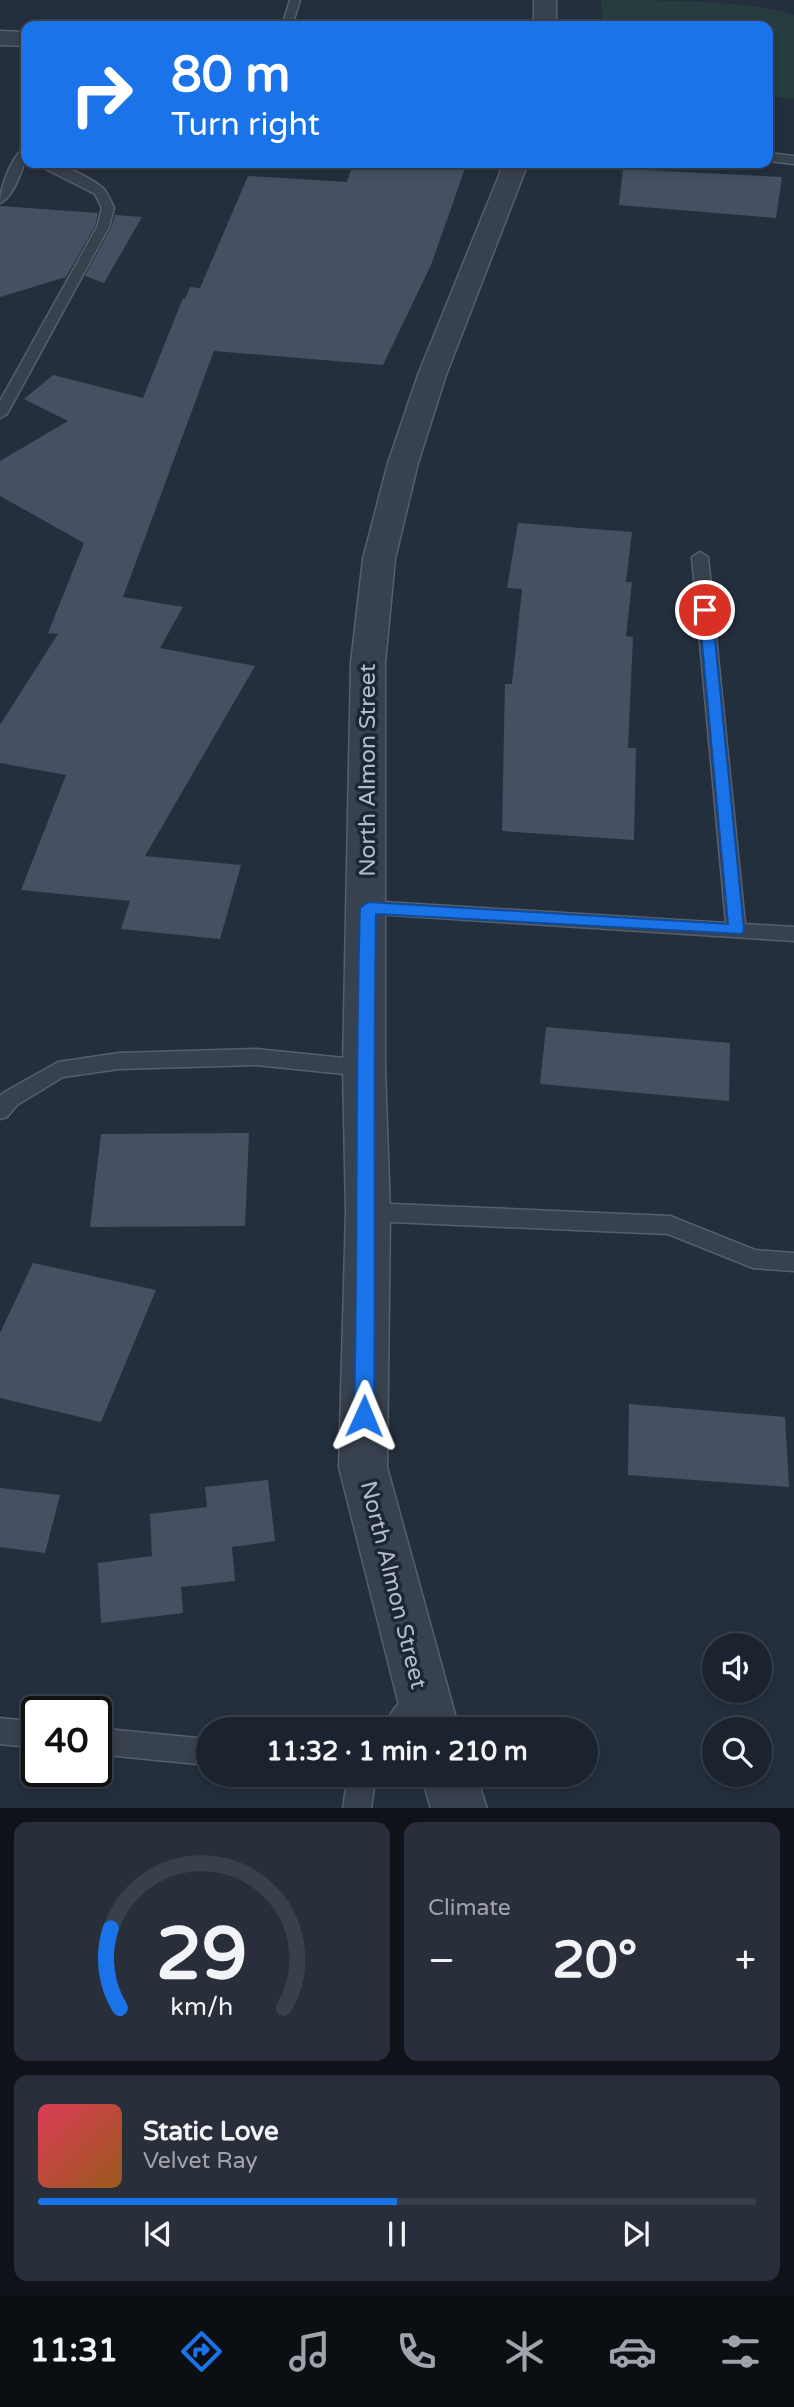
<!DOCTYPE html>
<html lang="en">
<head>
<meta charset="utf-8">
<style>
  :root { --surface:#1b232e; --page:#282f3a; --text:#f1f3f6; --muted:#a0a4aa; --line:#39404a; --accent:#1a73e8 }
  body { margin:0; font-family:"Varela Round",sans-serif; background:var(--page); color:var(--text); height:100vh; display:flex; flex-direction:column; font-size:26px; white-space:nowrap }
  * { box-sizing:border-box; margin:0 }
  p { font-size:23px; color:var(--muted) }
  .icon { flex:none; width:38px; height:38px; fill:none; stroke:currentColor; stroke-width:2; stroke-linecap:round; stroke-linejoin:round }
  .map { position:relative; height:1808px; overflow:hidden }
  .drawer { display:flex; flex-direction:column; gap:14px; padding:14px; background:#0f1319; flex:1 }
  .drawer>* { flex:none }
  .banner { position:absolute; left:21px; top:21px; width:752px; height:147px; border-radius:14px; box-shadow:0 4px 10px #0003,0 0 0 2px var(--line); background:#1a73e8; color:#fff; overflow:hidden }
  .tools { position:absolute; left:702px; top:1633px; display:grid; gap:14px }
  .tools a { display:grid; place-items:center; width:70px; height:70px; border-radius:50%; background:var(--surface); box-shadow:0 4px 10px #0003,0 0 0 2px var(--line); font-size:35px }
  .speed { position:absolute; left:21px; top:1696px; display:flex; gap:14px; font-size:35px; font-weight:700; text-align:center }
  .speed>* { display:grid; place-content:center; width:91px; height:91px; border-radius:50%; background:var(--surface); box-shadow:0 4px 10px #0003,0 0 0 2px var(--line); line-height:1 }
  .speed .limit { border:4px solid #111; border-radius:10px; background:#fff; color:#111 }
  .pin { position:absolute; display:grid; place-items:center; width:60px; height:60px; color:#fff; margin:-30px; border:4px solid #fff; border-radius:50%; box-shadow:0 2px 7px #0007 }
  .me { position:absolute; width:77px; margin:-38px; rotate:1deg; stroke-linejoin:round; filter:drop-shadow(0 0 5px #0008) }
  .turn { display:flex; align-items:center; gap:24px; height:147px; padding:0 35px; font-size:32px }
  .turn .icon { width:91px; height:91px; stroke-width:2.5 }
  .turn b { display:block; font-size:49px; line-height:60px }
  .big { font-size:52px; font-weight:800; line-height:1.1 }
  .drawer .widget { flex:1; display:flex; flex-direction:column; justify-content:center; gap:10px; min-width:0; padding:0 24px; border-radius:14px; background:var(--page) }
  .drawer .dial { align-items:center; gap:0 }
  .dial svg { height:182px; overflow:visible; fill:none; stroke:var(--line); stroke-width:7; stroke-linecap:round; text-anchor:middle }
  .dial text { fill:var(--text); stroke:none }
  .song { display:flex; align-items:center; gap:21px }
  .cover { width:84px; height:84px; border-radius:10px; background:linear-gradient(135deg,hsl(350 70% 55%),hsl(30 70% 35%)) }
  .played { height:7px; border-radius:4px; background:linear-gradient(90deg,var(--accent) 50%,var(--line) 50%) }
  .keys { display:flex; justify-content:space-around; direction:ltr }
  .heat { display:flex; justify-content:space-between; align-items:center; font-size:38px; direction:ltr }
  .drawer .tiles { flex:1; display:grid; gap:14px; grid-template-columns:1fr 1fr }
  .widget:last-child { grid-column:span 2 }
  .trip { position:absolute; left:196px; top:1717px; width:402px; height:70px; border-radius:35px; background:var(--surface); box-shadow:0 4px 10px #0003,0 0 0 2px var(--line); font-weight:800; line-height:70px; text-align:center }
  .menu { display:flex; height:112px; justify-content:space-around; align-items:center; background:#0b0e12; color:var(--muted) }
  .menu .icon { width:49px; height:49px }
  .menu .on { color:var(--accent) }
  .menu b { font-size:32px; color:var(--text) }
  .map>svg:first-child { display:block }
  .green { fill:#263c3f }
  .building { fill:#455162 }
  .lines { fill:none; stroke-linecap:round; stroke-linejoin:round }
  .service-casing { stroke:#565f6c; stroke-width:3 }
  .minor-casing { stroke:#565f6c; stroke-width:3 }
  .tertiary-casing { stroke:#565f6c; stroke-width:3 }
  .service { fill:#38414e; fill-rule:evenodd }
  .minor { fill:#38414e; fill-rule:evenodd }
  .tertiary { fill:#38414e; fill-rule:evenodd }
  .route { fill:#1a73e8; stroke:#114b97; stroke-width:2 }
  .labels { text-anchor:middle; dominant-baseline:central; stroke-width:7; stroke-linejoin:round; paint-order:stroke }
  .street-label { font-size:23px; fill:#b4bcc9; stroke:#1d2633 }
</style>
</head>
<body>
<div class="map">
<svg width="794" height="1809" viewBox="0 0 794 1809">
  <rect width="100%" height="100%" fill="#242f3e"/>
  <path class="green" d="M601,0C653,0 750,0 794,15V99L768,96V26H603Z"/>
  <g class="building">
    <polygon points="353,163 467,163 431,265 383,365 214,351 123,597 183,607 160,648 255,666 145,856 241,865 220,939 121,929 130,901 21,890 66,775 0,763 0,725 58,634 48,633 84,543 0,496 0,461 68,421 24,399 53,375 143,398 183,298 185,299 190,287 200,288 248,176 347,182"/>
    <polygon points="623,169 782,177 776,218 619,205"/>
    <polygon points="0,206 98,213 95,226 66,277 0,297"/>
    <polygon points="115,215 142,217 104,283 85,276 111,228"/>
    <polygon points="518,523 632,532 626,582 632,582 626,636 633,637 628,748 636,748 634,840 502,831 505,684 512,684 522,589 507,588"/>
    <polygon points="546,1027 730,1043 729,1101 540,1084"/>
    <polygon points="249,1133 245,1226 90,1227 101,1134"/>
    <polygon points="33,1263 156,1290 101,1422 0,1398 0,1333"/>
    <polygon points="629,1404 785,1417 789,1487 628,1475"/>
    <polygon points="268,1480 275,1541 232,1547 235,1581 181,1587 183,1613 101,1623 98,1563 152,1556 150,1514 207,1507 205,1487"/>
    <polygon points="0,1488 60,1495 45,1553 0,1547"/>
  </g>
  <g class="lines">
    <defs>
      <g id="service">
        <polygon points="290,0 300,0 292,26 282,26"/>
        <path d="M26,147C27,162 14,197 0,203C0,188 12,154 26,147Z"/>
        <polygon points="768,153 794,156 794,164 768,161"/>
        <path d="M34,163C57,162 84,173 103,188C108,193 111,202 114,208L109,227L7,414L0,418V401L97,227L102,208L95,194Z"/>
        <polygon points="700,552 708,557 745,924 794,927 794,941 361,913 358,908 361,903 368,901 726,923 692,557"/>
        <polygon points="256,1049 364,1060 371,1062 374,1068 371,1074 364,1076 256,1065 119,1069 63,1077 17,1105 7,1117 0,1119 0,1096 3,1093 58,1062 119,1053"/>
        <polygon points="368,1203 670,1216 755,1250 794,1253 794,1271 753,1268 668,1234 368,1221 360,1218 357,1212 360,1206"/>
        <path d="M420,1687L429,1691L433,1700L413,1729H383C389,1713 404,1694 420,1687Z"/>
        <polygon points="0,1718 37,1722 37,1748 0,1744"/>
        <polygon points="96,1728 208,1739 208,1765 96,1754"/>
        <polygon points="348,1774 376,1774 371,1809 343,1809"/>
      </g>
      <polygon id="minor" points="0,31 26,32 26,46 0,45"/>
      <g id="tertiary">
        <rect x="534" y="0" width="22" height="26"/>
        <polygon points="504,163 528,163 446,375 418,463 395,559 385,663 385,1068 390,1212 387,1467 459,1729 405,1729 339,1467 346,1212 343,1068 351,663 363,559 388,463 418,375"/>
        <polygon points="421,1774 476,1774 487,1809 431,1809"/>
      </g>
    </defs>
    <use href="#service" class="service-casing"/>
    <use href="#minor" class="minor-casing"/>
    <use href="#tertiary" class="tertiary-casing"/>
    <use href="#service" class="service"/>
    <use href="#minor" class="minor"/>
    <use href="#tertiary" class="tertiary"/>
  </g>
  <path class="route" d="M705,606L712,610L744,930L742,934L376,914C373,1081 376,1249 374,1416L371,1422L364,1425L357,1422L354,1416C358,1247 355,1077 360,908L368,902L728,924L699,610Z"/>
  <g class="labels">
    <g class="street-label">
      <text transform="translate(368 770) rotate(-90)">North Almon Street</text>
      <text transform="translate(393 1585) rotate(76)">North Almon Street</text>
    </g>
  </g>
</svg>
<div class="tools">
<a><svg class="icon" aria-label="sound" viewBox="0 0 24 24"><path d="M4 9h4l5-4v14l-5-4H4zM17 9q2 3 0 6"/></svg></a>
<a><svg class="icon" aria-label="search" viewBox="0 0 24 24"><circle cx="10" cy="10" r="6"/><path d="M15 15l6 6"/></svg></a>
</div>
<div class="speed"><div class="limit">40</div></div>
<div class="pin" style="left:705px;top:610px;background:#d93025"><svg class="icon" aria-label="arrive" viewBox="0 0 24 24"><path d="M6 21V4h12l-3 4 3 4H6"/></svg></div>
<svg class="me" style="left:364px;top:1416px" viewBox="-20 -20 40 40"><path d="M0-17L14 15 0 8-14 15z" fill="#1a73e8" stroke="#fff" stroke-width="4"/></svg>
<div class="trip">11:32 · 1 min · 210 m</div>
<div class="banner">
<div class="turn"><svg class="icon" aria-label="right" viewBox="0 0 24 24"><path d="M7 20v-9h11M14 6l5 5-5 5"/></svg><div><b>80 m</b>Turn right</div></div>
</div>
</div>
<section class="drawer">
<div class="tiles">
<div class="widget dial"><svg viewBox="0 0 100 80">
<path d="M14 69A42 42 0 1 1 86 69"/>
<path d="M14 69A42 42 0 0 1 10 34" stroke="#1a73e8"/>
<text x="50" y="56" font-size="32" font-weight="700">29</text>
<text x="50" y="72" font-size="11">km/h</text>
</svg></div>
<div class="widget"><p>Climate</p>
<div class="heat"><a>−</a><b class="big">20°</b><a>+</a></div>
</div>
<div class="widget">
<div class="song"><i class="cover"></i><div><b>Static Love</b><p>Velvet Ray</p></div></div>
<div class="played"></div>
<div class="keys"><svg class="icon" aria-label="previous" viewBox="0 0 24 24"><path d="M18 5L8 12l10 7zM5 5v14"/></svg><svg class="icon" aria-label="pause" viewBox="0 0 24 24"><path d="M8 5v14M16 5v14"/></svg><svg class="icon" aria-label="next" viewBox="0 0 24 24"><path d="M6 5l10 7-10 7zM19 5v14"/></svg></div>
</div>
</div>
</section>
<nav class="menu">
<b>11:31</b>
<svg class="icon on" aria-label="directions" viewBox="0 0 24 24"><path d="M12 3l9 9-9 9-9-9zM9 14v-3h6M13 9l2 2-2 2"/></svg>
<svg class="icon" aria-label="music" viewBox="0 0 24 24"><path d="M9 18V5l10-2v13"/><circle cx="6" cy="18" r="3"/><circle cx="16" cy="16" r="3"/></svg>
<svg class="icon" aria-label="phone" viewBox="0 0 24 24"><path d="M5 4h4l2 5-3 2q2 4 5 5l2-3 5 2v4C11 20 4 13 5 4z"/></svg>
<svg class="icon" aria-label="climate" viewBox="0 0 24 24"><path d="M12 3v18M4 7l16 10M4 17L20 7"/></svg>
<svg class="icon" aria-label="car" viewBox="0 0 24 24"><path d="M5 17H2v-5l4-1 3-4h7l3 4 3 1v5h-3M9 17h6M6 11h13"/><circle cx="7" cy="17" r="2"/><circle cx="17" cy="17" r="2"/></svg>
<svg class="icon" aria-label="filters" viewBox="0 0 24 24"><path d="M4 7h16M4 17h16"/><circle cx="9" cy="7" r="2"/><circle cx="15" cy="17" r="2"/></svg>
</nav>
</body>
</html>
